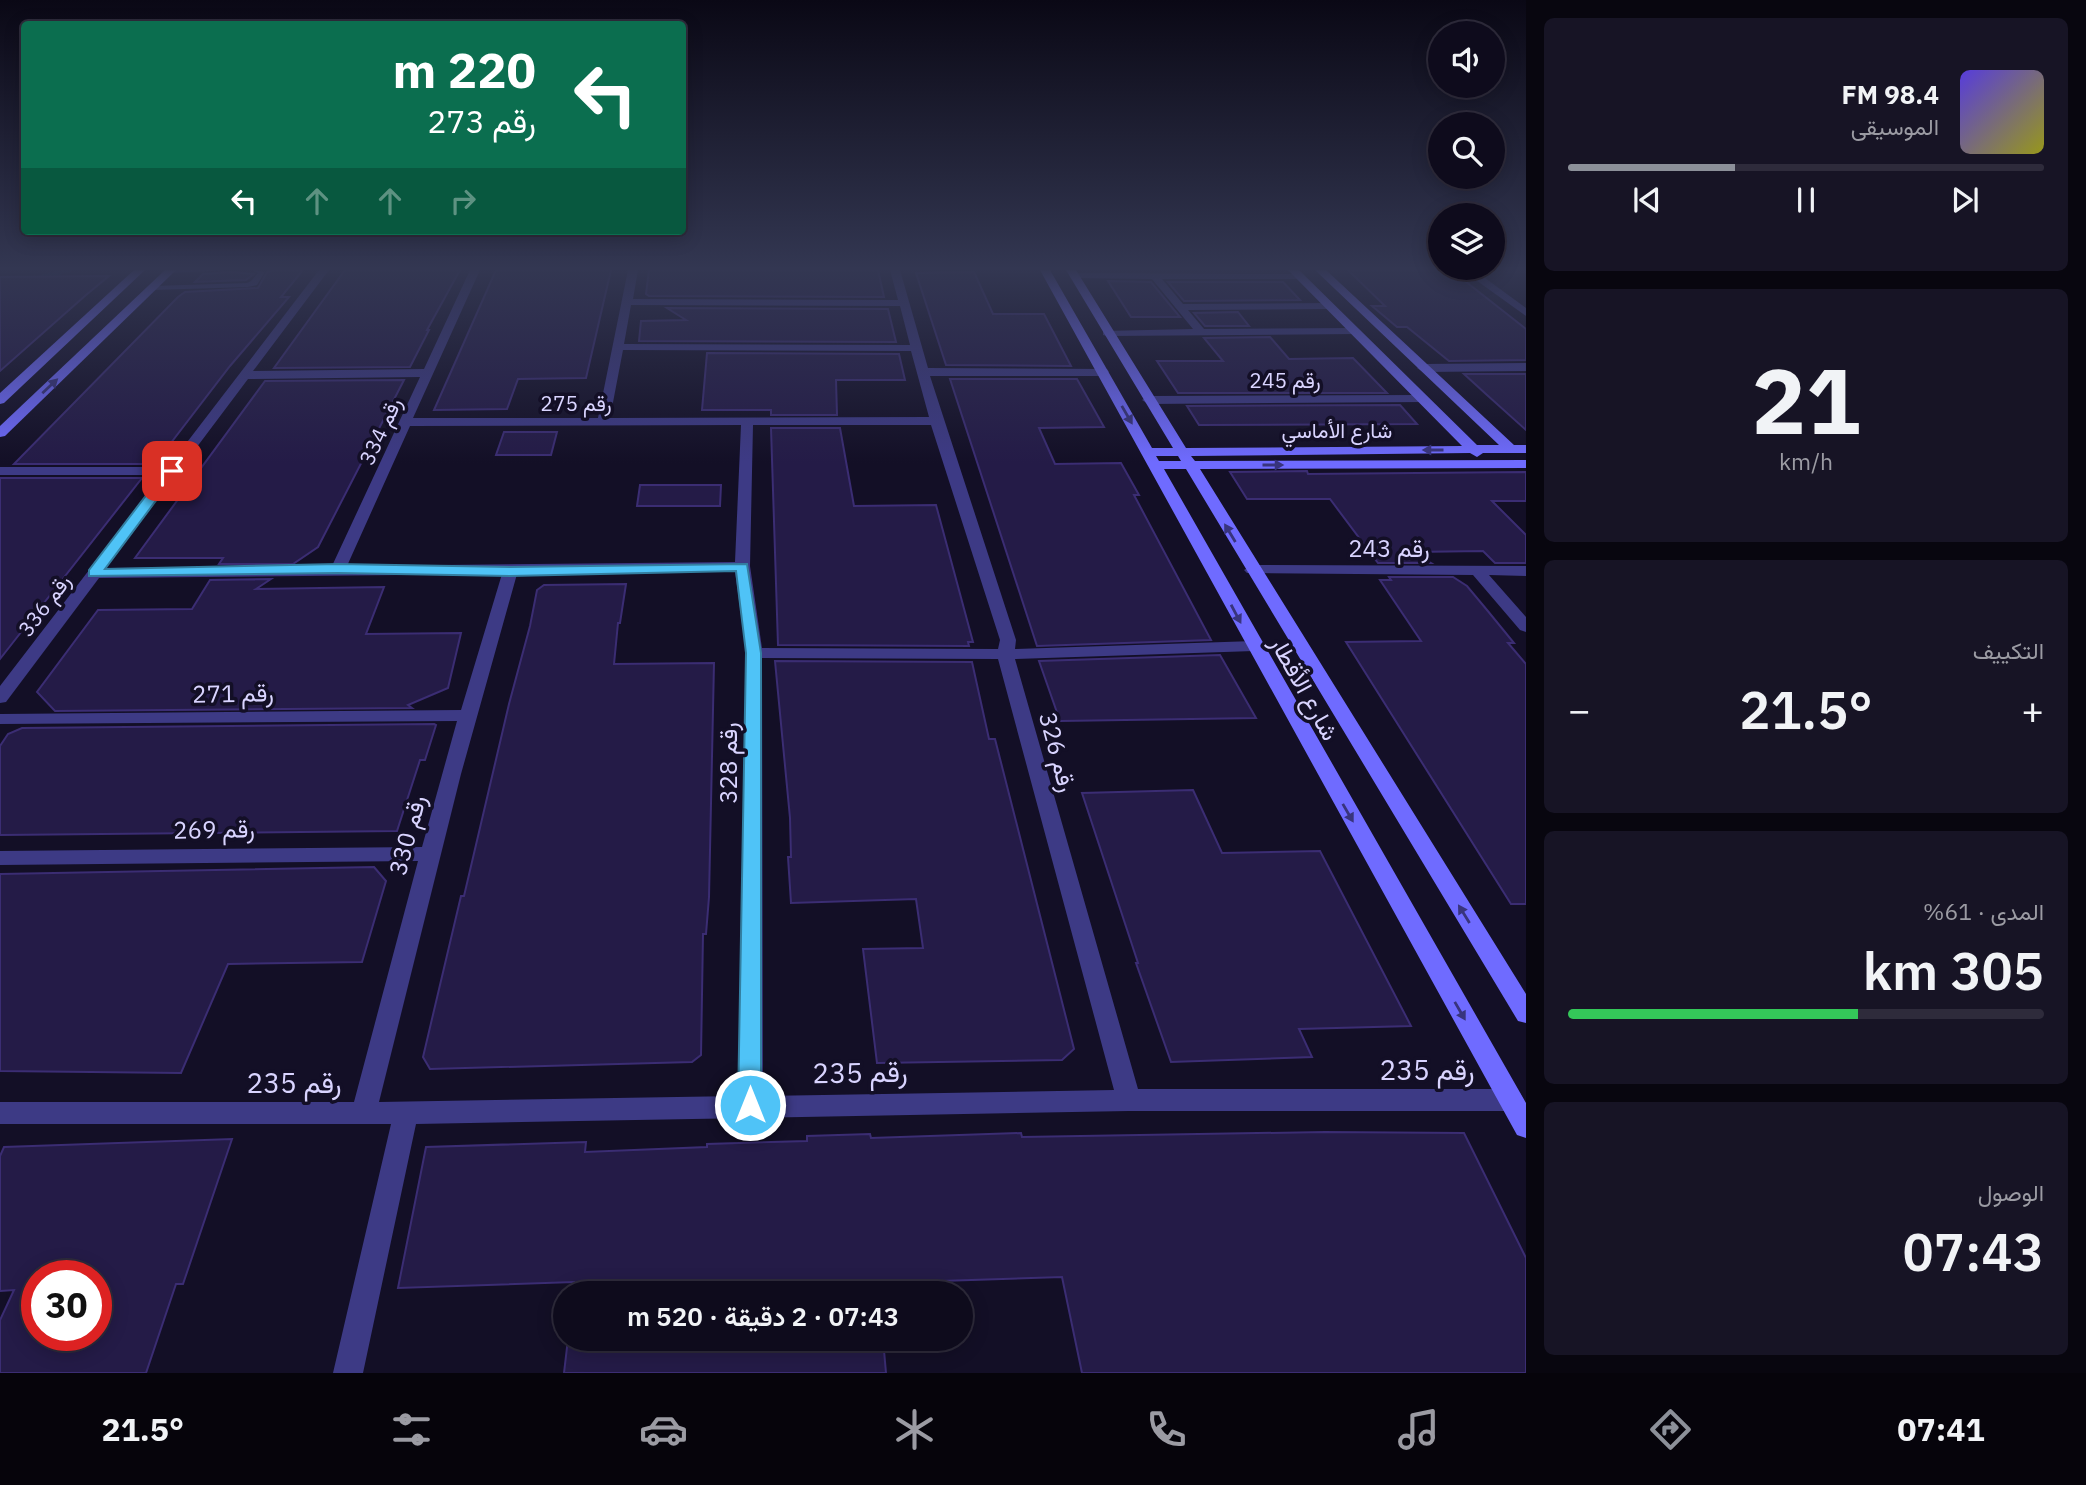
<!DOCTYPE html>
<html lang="ar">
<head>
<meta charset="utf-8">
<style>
  :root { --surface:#0e0b1c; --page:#171425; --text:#f1f3f6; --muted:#9b9ba3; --line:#2e2b3b; --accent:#8c9099 }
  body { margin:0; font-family:"IBM Plex Sans",Vazirmatn,sans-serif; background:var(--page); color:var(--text); direction:rtl; height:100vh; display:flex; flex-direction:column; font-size:26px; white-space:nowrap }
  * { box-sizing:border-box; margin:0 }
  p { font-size:23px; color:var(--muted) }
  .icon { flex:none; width:38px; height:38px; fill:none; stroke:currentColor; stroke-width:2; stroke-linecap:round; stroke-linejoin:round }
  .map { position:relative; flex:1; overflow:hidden; direction:ltr }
  .panel { display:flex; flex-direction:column; gap:18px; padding:18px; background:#08060f; width:560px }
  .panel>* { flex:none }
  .top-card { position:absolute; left:21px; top:21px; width:665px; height:214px; border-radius:7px; box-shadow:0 4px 18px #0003,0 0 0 2px var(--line); direction:rtl; background:#0b6e4f; color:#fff; overflow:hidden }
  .buttons { position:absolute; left:1428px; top:21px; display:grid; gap:14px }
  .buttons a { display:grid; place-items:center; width:77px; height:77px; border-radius:50%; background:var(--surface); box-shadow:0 4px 18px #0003,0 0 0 2px var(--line); font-size:35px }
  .speed { position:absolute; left:21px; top:1260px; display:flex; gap:14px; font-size:35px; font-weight:700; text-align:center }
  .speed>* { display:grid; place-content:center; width:91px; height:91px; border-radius:50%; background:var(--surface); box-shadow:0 4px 18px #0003,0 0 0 2px var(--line); line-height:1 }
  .speed .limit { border:10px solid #d22; background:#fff; color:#111 }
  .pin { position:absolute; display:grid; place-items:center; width:60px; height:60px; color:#fff; margin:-30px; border-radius:14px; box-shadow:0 4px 10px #0006 }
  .me { position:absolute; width:77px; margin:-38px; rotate:0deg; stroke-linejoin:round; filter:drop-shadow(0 0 5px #0008) }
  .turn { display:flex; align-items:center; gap:24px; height:147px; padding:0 35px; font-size:32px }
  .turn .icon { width:91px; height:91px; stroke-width:2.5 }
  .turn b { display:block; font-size:49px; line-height:60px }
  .lanes { display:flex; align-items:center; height:66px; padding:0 35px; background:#0003; justify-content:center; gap:35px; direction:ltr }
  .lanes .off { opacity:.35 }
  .big { font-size:52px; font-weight:600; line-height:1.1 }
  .panel .card { flex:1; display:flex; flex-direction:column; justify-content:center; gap:10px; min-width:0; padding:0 24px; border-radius:10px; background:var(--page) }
  .panel .dial { align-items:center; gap:0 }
  .dial b { font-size:91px; line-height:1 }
  .song { display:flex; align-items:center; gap:21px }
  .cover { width:84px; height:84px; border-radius:10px; background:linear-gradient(135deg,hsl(250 70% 55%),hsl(60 70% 35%)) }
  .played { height:7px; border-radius:4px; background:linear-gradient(90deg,var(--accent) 35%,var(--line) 35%) }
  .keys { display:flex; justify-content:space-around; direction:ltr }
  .heat { display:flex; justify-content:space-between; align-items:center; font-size:38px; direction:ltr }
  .charge { height:10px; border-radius:5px; background:linear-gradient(90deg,#34c759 61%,var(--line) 0) }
  .trip { position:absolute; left:553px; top:1281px; width:420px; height:70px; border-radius:35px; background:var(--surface); box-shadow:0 4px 18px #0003,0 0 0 2px var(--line); font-weight:600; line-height:70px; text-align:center; direction:rtl }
  .dock { display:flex; height:112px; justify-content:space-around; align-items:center; background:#06040b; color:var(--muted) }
  .dock .icon { width:49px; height:49px }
  .dock .on { color:var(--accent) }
  .dock b { font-size:32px; color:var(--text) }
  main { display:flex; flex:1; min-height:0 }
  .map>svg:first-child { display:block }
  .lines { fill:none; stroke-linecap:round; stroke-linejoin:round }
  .stream { stroke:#0a1f44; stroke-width:4.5 }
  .building { fill:#241b47; stroke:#3b2d73; stroke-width:2; fill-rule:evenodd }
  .lane { fill:#3d3a85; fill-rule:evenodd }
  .street { fill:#3d3a85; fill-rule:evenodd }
  .secondary { fill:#6f6bff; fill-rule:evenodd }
  .oneway { fill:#38347d }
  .route { fill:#4fc3f7; stroke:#337fa1; stroke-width:2 }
  .labels { text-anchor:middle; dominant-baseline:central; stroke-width:7; stroke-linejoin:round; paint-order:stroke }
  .far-street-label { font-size:21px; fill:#d9d4ff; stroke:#130f26 }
  .street-label { font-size:24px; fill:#d9d4ff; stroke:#130f26 }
  .near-street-label { font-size:28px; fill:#d9d4ff; stroke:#130f26 }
</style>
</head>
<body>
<main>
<section class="panel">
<div class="card">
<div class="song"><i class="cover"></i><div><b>98.4 FM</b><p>الموسيقى</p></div></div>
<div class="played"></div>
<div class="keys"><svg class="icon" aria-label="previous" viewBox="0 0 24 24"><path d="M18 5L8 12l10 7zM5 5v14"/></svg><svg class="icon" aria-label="pause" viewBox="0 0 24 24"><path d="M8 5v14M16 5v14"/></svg><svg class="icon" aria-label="next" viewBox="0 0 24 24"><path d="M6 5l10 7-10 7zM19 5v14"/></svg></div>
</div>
<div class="card dial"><b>21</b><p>km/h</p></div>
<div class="card"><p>التكييف</p>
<div class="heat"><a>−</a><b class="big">21.5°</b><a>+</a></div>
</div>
<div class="card"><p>المدى · 61%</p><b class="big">305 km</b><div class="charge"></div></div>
<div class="card"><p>الوصول</p><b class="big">07:43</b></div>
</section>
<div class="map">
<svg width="1526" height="1373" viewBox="0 0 1526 1373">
  <rect width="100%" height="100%" fill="#130f26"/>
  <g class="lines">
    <polyline class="stream" points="38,278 69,270"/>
  </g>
  <g class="building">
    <polygon points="275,270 303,270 281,297 289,297 230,366 157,461 152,464 14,464 178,297 185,292 258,288 267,272"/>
    <polygon points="345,270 460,270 427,330 429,330 410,367 274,368"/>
    <polygon points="496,270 611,270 586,378 518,379 507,409 434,410"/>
    <polygon points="649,270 878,270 884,297 649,296 646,294"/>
    <polygon points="1348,270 1451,270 1526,329 1526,360 1449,361 1407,327 1397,327 1372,306 1385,306"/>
    <polygon points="231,272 254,274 246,280 195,282 203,274"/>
    <polygon points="974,272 993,314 1044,314 1071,366 946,365 916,273"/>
    <polygon points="109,276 86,295 0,371 0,277"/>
    <polygon points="1108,281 1151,282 1180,317 1131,317"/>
    <polygon points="1168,282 1283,282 1300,300 1184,301"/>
    <polygon points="667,308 888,309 896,342 639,341 641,321 686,320"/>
    <polygon points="1238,312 1249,326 1205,326 1194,313"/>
    <polygon points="1270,337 1289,359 1353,358 1387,393 1178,393 1157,361 1223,361 1204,338"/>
    <polygon points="707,353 899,354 905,380 836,380 837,415 771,415 771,410 702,410"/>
    <polygon points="1464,374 1526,374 1526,430 1487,395"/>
    <polygon points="950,379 1077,379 1104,427 1039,428 1055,464 1121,463 1139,495 1134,495 1211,640 1037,646"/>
    <polygon points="404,380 318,547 293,564 219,564 223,558 135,558 265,381"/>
    <polygon points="1400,405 1417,424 1199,425 1187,406"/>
    <polygon points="771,428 840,428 854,506 936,505 973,642 968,642 969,646 778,645"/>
    <polygon points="504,432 557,432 551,455 496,455"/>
    <polygon points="1307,471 1308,474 1526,472 1526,501 1492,501 1526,535 1526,563 1495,563 1483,551 1413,552 1431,563 1378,563 1330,499 1247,499 1230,472"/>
    <polygon points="0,478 142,478 0,659"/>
    <polygon points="640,485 721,485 720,506 637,506"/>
    <polygon points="1389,577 1453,577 1467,586 1487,610 1514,643 1508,643 1526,664 1526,904 1511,904 1346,642 1421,641 1380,580 1391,580"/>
    <polygon points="271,579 256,589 384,587 366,634 461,633 448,688 408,705 412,708 55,711 37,692 98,610 192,609 210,580"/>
    <polygon points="626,584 620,623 618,623 614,664 714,663 709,897 706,934 703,934 701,1055 692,1062 430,1069 423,1057 461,896 464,896 509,704 530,626 537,590 544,585"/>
    <polygon points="1220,655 1256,718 1060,721 1039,661"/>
    <polygon points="775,661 972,662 989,739 995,739 1074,1049 1062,1060 877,1063 863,949 923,948 916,899 791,903 788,857 791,857 790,818"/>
    <polygon points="434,724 436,725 425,760 420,760 397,831 0,835 0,746 8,734 22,728"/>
    <polygon points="1193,790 1222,853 1320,851 1411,1026 1299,1029 1312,1057 1171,1062 1136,963 1138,963 1082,793"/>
    <polygon points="374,867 386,881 362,962 228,964 181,1073 0,1071 0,874"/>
    <polygon points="1325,1132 1464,1133 1526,1258 1526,1373 1082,1373 1062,1277 878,1283 879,1293 573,1293 574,1282 398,1288 426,1147 586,1142 585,1152 707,1147 707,1144 807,1141 807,1136 870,1134 871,1138 1021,1133 1022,1137"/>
    <path d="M232,1139L183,1284H176L146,1373H0V1320L14,1290L0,1291V1156L4,1147ZM37,1276H96V1335H37Z"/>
    <polygon points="568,1339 883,1339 886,1373 564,1373"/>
  </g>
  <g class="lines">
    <g class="lane">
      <polygon points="230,270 170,273 167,271 167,270"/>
      <polygon points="252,270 265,272 257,285 248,287 153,290 149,288 153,286 247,283 251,281 258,273"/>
    </g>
    <g class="street">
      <path d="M319,270H329L253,371L424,369L470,270H480L413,418H598L628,270H638L633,299L898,300L890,270H900L928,368L1107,369L1109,372L1103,376H930L1016,640L1015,649L1254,641L1262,646L1254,651L1015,659L1138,1089H1511L1520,1093L1524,1100L1520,1107L1511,1111H1129L416,1124L363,1373H333L391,1124H0V1102H354L418,861L0,865V851L422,847L457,721L0,724V714L461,710L502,574L99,578L6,702L0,703V686L162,475H0V467H168ZM631,305L900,306L910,345L624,344ZM623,350L911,351L929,417L610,418ZM420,377L332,566L106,568L248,379ZM741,425L735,562L347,566L410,426ZM753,425H931L1000,640L998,649L762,648L750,566ZM735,571L746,653L738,1096L379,1102L461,774L517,574ZM762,658L998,659L1114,1090L763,1096Z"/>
      <polygon points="1462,270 1474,270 1526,308 1526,316"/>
      <polygon points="1075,273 1299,274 1304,277 1303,279 1162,279 1183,304 1330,303 1335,306 1330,309 1188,310 1204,329 1355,328 1361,331 1355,334 1107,336 1103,335 1103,331 1193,329 1152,279 1071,278 1070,276"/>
      <polygon points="1526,363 1526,371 1423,372 1417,368 1423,364"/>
      <polygon points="1421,395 1427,399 1425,402 1148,404 1142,400 1148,396"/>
      <polygon points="1252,565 1526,566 1526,576 1489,575 1526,617 1526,632 1520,630 1473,575 1247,573 1244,570"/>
    </g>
    <g class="secondary">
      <polygon points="134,270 145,270 4,403 0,404 0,393"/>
      <polygon points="165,270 176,270 5,436 0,437 0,426"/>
      <path d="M1040,270H1050L1152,448H1173L1066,270H1076L1186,448L1462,446L1288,270H1299L1477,445H1499L1315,270H1326L1514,445H1526V453H1483L1477,457L1470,453L1191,456L1195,461L1526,460V468L1200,469L1526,994V1023L1518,1021L1186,469H1164L1526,1103V1138L1517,1135ZM1156,456H1178L1181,461H1159Z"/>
    </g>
  </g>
  <defs><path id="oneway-solid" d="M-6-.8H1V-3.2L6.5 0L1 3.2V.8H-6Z" transform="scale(1.75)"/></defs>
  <g class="oneway">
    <use href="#oneway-solid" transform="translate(50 386) rotate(-43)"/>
    <use href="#oneway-solid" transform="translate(1127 415) rotate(60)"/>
    <use href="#oneway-solid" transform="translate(1433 450) rotate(180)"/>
    <use href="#oneway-solid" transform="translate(1273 465)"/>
    <use href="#oneway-solid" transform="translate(1230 533) rotate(-121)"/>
    <use href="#oneway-solid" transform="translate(1236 614) rotate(62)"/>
    <use href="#oneway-solid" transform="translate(1348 813) rotate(60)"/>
    <use href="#oneway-solid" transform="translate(1464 914) rotate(-122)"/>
    <use href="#oneway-solid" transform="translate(1460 1011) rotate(60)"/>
  </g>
  <linearGradient id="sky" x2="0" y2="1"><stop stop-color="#0a0815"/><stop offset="0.58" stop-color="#333752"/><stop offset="1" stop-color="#333752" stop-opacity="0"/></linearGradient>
  <rect width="1526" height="463" fill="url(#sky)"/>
  <polygon class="route" points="172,467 178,471 105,569 338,564 510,567 747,564 761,653 761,1105 758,1112 750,1115 742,1112 738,1105 746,653 736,571 510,576 338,573 89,576 89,570 167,468"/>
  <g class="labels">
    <g class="far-street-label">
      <text x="1285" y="380">رقم 245</text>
      <text x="576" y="403">رقم 275</text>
      <text x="1337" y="430">شارع الأماسي</text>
      <text transform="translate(380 431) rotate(-65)">رقم 334</text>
      <text transform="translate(44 605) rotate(-53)">رقم 336</text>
    </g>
    <g class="street-label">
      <text x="1389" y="548">رقم 243</text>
      <text transform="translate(1305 688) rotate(61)">شارع الأقطار</text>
      <text transform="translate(233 693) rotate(-1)">رقم 271</text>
      <text transform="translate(1058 752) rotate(75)">رقم 326</text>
      <text transform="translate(728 763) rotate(-90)">رقم 328</text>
      <text transform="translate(214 829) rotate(-1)">رقم 269</text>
      <text transform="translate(407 835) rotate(-75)">رقم 330</text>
    </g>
    <g class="near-street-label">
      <text x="1427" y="1069">رقم 235</text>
      <text transform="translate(860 1072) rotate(-1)">رقم 235</text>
      <text x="294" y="1082">رقم 235</text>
    </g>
  </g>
</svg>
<div class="buttons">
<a><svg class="icon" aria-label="sound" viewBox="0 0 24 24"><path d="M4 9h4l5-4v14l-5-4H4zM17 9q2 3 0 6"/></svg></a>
<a><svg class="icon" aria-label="search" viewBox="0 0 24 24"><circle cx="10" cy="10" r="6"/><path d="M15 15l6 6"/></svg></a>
<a><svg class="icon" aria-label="layers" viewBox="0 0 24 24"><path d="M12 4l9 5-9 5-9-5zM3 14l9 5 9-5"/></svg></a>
</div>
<div class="speed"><div class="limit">30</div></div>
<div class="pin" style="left:172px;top:471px;background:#d93025"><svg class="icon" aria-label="arrive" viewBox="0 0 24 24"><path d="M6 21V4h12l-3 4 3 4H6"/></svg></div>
<svg class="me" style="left:750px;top:1105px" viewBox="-20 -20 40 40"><circle r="17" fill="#4fc3f7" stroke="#fff" stroke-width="3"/><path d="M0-11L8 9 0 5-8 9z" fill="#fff"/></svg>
<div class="trip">07:43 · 2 دقيقة · 520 m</div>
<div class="top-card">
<div class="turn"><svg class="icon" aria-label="left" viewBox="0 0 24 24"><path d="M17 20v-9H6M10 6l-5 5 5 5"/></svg><div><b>220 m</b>رقم 273</div></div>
<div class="lanes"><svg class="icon" aria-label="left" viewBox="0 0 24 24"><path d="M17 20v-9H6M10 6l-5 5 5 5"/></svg><svg class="icon off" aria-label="ahead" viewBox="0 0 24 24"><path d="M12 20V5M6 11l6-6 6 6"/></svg><svg class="icon off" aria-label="ahead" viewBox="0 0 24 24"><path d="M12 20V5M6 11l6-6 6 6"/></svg><svg class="icon off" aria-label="right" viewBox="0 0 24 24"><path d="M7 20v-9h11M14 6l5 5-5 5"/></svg></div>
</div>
</div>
</main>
<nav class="dock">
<b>07:41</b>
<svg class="icon on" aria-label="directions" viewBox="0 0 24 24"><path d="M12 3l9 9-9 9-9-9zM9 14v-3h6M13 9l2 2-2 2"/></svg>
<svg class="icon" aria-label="music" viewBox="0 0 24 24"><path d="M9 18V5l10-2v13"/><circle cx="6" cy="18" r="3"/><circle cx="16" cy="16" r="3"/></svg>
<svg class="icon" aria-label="phone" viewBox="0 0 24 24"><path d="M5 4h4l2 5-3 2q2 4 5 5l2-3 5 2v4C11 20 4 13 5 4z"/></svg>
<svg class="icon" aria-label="climate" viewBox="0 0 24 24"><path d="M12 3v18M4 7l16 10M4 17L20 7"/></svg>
<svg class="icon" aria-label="car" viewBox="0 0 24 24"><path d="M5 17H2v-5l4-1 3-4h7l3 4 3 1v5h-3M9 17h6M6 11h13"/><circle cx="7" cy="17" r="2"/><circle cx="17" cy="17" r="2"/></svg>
<svg class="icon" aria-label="filters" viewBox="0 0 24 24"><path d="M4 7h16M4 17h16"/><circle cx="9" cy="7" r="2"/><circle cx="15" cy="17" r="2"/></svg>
<b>21.5°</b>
</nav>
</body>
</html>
